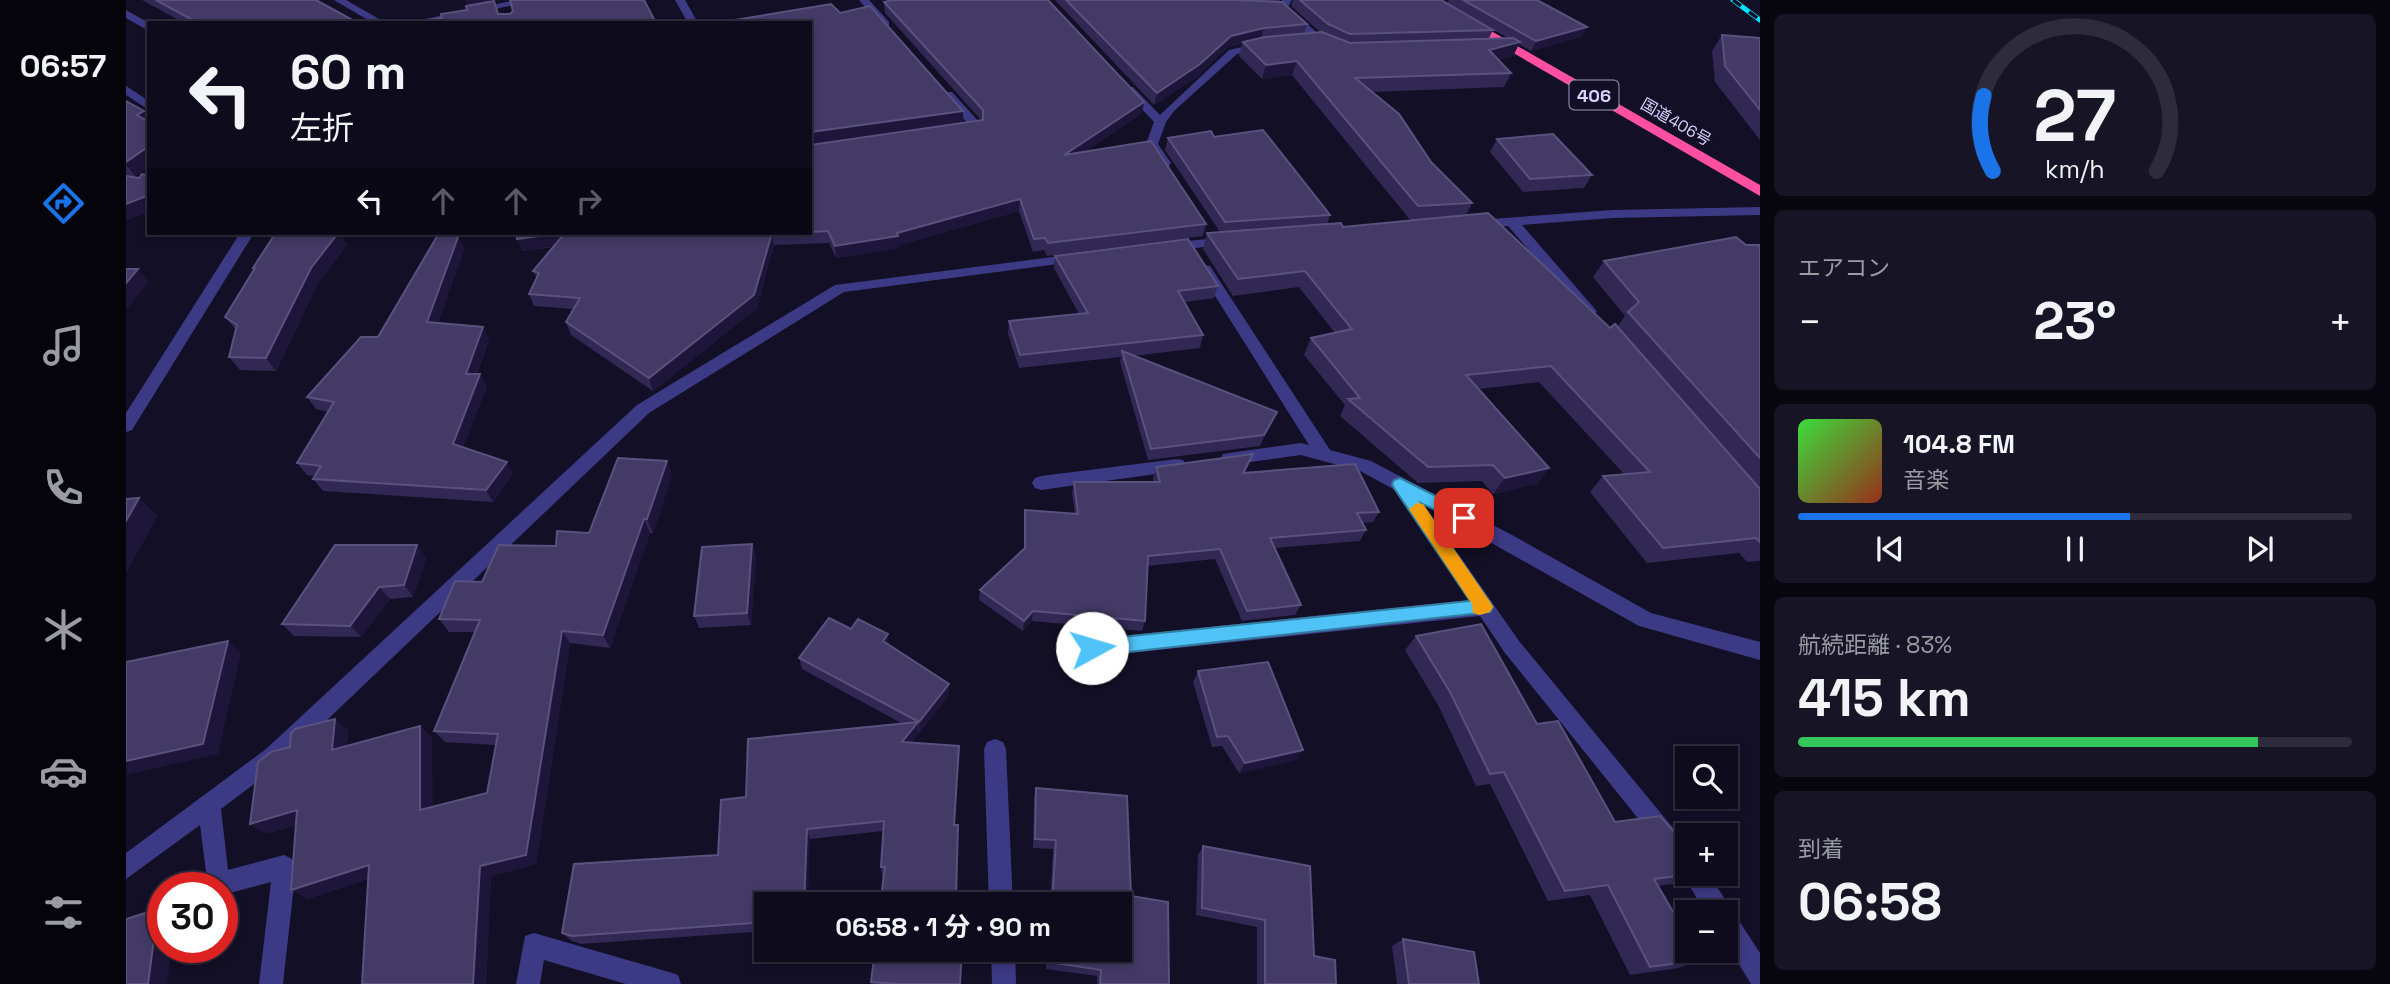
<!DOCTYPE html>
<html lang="ja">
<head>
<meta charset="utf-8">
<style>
  :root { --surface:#0e0b1c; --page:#171425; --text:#f1f3f6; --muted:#9b9ba3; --line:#2e2b3b; --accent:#1a73e8 }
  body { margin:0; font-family:"Space Grotesk","Noto Sans JP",sans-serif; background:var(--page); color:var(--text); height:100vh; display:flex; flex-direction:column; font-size:26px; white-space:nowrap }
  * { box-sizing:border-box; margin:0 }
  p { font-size:23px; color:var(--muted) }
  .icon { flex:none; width:38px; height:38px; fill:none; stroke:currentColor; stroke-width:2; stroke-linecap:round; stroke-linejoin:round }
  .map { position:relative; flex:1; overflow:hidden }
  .sheet { display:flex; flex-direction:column; gap:14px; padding:14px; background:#08060f; width:630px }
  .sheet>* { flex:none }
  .top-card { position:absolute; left:21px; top:21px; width:665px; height:214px; border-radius:0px; box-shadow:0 4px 10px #0003,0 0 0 2px var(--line); background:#0e0b1c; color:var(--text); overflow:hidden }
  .tools { position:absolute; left:1549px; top:746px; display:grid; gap:14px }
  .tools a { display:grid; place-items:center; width:63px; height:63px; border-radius:0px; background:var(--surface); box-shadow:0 4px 10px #0003,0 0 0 2px var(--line); font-size:35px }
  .speed { position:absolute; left:21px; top:872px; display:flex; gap:14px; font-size:35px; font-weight:700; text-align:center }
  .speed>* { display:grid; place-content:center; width:91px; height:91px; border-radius:50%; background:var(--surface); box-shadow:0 4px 10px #0003,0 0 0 2px var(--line); line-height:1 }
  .speed .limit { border:10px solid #d22; background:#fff; color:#111 }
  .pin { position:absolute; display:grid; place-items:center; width:60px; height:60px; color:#fff; margin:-30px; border-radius:14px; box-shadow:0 4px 10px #0006 }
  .me { position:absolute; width:77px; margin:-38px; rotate:84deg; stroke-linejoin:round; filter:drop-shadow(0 0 5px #0008) }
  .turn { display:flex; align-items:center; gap:24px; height:147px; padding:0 28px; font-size:32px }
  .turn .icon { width:91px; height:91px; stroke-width:2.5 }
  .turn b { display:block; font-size:49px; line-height:60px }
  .lanes { display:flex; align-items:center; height:66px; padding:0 28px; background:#0003; justify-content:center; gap:35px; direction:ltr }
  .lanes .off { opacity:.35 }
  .big { font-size:52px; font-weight:700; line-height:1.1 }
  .sheet .widget { flex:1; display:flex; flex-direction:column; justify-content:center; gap:10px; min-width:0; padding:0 24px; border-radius:10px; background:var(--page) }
  .sheet .dial { align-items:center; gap:0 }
  .dial svg { height:182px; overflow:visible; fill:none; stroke:var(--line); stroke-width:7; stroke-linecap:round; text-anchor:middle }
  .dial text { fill:var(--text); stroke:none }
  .song { display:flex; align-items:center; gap:21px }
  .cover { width:84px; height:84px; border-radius:10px; background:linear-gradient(135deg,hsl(120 70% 55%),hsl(10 70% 35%)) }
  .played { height:7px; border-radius:4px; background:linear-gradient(90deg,var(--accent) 60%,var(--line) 60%) }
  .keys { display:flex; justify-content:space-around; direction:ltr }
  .heat { display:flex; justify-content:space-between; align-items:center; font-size:38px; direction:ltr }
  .charge { height:10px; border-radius:5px; background:linear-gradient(90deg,#34c759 83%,var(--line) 0) }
  .trip { position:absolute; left:628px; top:892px; width:378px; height:70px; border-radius:0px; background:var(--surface); box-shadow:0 4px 10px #0003,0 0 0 2px var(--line); font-weight:700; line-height:70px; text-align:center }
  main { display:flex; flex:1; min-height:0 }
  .menu { display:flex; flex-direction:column; width:126px; justify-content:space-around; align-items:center; background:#06040b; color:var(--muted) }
  .menu .icon { width:49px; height:49px }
  .menu .active { color:var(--accent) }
  .menu b { font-size:32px; color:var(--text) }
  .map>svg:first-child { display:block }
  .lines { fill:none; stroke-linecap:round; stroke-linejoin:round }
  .minor { fill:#3d3a85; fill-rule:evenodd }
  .highway { fill:#ff4fa3; fill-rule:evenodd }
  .rail-casing { stroke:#00e5ff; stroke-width:5 }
  .rail { stroke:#130f26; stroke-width:3.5; stroke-dasharray:10; stroke-linecap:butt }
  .wall { fill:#312854 }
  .shaded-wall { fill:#1d163a }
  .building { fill:#433a66; stroke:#5a527e; stroke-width:2 }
  .route { fill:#4fc3f7; stroke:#337fa1; stroke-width:2 }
  .slow { fill:#f59e0b }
  .labels { text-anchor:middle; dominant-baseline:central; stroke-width:7; stroke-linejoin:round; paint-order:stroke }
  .far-street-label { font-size:16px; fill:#d9d4ff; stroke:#130f26 }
  .shield { fill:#130f26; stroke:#9e99be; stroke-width:2 }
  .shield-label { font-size:18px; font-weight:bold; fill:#d9d4ff }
</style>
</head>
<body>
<main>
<nav class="menu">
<b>06:57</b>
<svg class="icon active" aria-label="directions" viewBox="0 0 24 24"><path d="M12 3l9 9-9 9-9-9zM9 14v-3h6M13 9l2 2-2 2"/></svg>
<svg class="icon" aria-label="music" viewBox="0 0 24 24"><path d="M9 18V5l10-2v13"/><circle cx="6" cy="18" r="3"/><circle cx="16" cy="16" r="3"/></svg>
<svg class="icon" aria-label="phone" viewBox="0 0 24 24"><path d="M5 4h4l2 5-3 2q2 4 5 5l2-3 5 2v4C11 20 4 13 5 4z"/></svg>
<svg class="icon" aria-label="climate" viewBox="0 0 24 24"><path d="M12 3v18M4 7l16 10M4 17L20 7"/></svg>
<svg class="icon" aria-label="car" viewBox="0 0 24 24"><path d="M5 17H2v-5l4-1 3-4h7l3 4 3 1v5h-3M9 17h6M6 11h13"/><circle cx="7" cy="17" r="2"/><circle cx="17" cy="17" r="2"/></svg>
<svg class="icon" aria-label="filters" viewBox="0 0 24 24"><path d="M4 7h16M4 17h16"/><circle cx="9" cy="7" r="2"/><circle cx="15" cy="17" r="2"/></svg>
</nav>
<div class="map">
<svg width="1634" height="984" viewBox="0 0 1634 984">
  <rect width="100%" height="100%" fill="#130f26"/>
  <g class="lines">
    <g class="minor">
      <polygon points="208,0 220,0 260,23 247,23"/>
      <polygon points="390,0 411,0 303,23 280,23"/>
      <polygon points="549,0 559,0 572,23 562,23"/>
      <polygon points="733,0 743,0 763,22 763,26 755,26"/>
      <polygon points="1156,0 1166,0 1162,7 1197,38 1209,43 1209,47 1189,42 1153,10"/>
      <polygon points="0,10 23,23 23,31 0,18"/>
      <polygon points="1137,42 1141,43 1141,47 1111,54 1048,111 1040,122 1032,144 1045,163 1043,166 1035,166 1020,144 1028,122 999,91 999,87 1007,87 1034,115 1103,50"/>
      <polygon points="0,86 23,101 23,110 0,95"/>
      <polygon points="818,92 826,92 855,124 855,130 831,132 831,126 842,124 818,96"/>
      <polygon points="1634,207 1634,215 1487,218 1396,225 1469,309 1471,312 1464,317 1459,315 1382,226 1351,228 1344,224 1351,220 1487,210"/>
      <polygon points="114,233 128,233 6,430 0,432 0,413"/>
      <polygon points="332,233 349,233 342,237"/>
      <polygon points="1099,237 1106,241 1104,244 1044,251 1037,247 1044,243"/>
      <polygon points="950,254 955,255 955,261 718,292 523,413 156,763 95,809 102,870 158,855 166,859 170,867 157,984 133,984 145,882 96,895 96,887 82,887 74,825 0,879 0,853 140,749 511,405 709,285"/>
      <polygon points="1079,265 1084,266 1204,450 1245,461 1386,535 1525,613 1634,642 1634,660 1513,626 1298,505 1393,641 1561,845 1561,873 1582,873 1634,953 1634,984 1625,984 1600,943 1600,912 1579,912 1556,873 1379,653 1354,616 966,657 959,654 956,648 959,642 966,639 1343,600 1269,490 1234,471 1175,455 1103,465 1097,464 1094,459 1097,454 1103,453 1175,443 1183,445 1072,269"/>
      <polygon points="1051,459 1057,460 1060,465 1057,470 1051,471 915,490 909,488 906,483 909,478 915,476"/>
      <polygon points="869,739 877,742 880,749 887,905 863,905 858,749 861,742"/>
      <polygon points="408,933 543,972 552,975 555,984 500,984 418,960 414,984 390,984 399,936"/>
      <polygon points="865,950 889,950 890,984 866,984"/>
    </g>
    <polygon class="highway" points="1296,0 1311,0 1634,185 1634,196"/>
    <defs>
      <polyline id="rail" points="1607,0 1634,20"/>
    </defs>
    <use href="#rail" class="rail-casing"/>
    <use href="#rail" class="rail"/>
  </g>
  <g class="wall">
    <polygon points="16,0 190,0 232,23 58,23"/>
    <polygon points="929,0 1111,0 1152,2 1126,0 1154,0 1152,2 1181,24 1179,33 1194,32 1165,6 1167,0 1315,0 1367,30 1363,38 1382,38 1321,3 1323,0 1411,0 1455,37 1405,51 1393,44 1387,56 1372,60 1385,73 1378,87 1246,92 1305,162 1346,203 1340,215 1484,328 1491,327 1499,316 1467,277 1478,261 1634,245 1634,561 1621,562 1613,553 1521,563 1464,492 1477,476 1498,474 1413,382 1353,389 1423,468 1411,484 1367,494 1356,481 1292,483 1214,416 1219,405 1178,355 1185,338 1209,333 1173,287 1107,296 1077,249 1081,233 1094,232 1039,150 1042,138 1088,137 1204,215 1201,224 1217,227 1285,221 1166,75 1136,79 1113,56 1116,44 1102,47 1072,76 1028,105"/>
    <polygon points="758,2 1018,102 1016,113 960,151 1080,224 1077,236 921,256 918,250 907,252 893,211 773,245 773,248 710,258 703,243 648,245 631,308 527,391 445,335 440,322 447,309 408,306 403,294 411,278 407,271 427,247 396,251 391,233 684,233 684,145 806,127 684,144 684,23 610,23 609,20 714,13 837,123 855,120 759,13"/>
    <polygon points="1596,35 1634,38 1634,140 1589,82 1586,51"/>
    <polygon points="0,101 18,111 23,118 23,166 9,176 0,176"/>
    <polygon points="1371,139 1466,175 1458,188 1397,192 1364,152"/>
    <polygon points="194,233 213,233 221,245 193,281 150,371 114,370 103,357 110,330 99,317 128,270 127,268"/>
    <polygon points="332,237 338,249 312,323 363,339 351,374 361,386 337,447 387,474 367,502 197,491 187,479 189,476 181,475 171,463 202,412 190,409 181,397 252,337"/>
    <polygon points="929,256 1092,286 1088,298 1059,302 1077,335 1074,348 1007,356 1146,423 1134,446 1022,460 994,362 995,357 893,368 882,334 883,321 953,314 928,268"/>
    <polygon points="1127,454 1119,473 1253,512 1247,522 1236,523 1240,530 1234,541 1148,548 1175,605 1169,615 1116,621 1089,559 1021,566 1019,621 1016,631 906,621 897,631 853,600 854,590 898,549 899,510 949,514 946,493 948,482 1028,482 1027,478 1030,467"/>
    <polygon points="546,475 527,533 524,533 484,648 444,643 410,864 365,876 360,984 236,984 242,879 181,899 170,825 140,834 222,730 221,746 306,737 306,807 361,793 370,745 319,742 308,731 348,632 323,632 313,619 356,582 430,546 463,533"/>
    <polygon points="626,544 630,557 625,625 573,628 568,616"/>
    <polygon points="300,558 287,597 264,599 235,637 168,636 156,624"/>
    <polygon points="725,629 763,644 823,695 793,733 792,732 792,734 785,743 828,825 830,897 838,905 756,877 755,867 757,831 684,839 640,905 640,931 455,944 446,941 436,933 592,855 620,797 777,724 676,669 673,658"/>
    <polygon points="1290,636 1411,724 1489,822 1573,873 1552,883 1532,886 1575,960 1553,968 1504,975 1464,895 1422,901 1364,784 1350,786 1312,705 1279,650"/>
    <polygon points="1072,671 1177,750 1170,760 1113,773 1096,746 1086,747 1067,682"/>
    <polygon points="910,788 1005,896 1043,984 971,984 971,976 920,969 921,950 994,950 994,905 924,905 927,849 907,848 908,797"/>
    <polygon points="1077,846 1188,956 1210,984 1131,984 1131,927 1070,915 1072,855"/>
    <polygon points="1277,939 1353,984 1271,984 1266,946"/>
    <polygon points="745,982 834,984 745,984"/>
  </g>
  <g class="shaded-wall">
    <polygon points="339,0 377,0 342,7"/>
    <polygon points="1461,27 1455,37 1405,51 1410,41"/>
    <polygon points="1138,28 1135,39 1117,42 1116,44 1102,47 1072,76 1028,105 1031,93 1105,36"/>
    <polygon points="1394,42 1387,56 1356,64 1363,50"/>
    <polygon points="1171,61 1166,75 1136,79 1140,65"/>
    <polygon points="1018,102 1016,113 937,167 938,155"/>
    <polygon points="18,111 23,118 23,126 11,115"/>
    <polygon points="837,111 837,123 684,144 684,132"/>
    <polygon points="23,146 23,166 9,176 0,165 0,162"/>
    <polygon points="23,195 23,212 0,221 0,204"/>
    <polygon points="894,199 893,211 773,245 773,248 710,258 709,246 771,233"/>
    <polygon points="212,233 221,245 193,281 150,371 140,358 185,268"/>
    <polygon points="434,233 440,233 444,244 396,251 391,239"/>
    <polygon points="646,233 648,245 631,308 527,391 523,378"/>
    <polygon points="332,237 338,249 308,334 301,322"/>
    <polygon points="12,269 23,282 0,310 0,283"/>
    <polygon points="357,327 363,339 346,386 340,374"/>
    <polygon points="354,374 361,386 334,456 327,444"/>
    <polygon points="1151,412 1146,423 1134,446 1138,435"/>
    <polygon points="541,461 546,475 527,533 521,519"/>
    <polygon points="381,462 387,474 367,502 360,490"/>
    <polygon points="1423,468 1411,484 1367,494 1379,478"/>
    <polygon points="13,498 32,516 0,573 0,521"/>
    <polygon points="518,519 524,533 484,648 477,635"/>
    <polygon points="626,544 630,557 625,625 621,613"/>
    <polygon points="291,545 300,558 287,597 278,585"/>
    <polygon points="253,587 264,599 235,637 224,626"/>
    <polygon points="907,611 906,621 897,631 898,621"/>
    <polygon points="436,631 444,643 410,864 365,876 360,984 347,984 354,866"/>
    <polygon points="762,634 763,646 757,641"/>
    <polygon points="102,641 115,653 92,754 0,775 0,761"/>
    <polygon points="823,684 823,695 793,733 793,722"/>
    <polygon points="209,719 222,730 220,761 206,750"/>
    <polygon points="792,722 792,734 777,753 776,742"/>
    <polygon points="294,726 306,737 307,820 294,810"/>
    <polygon points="1177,750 1170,760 1113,773 1119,763"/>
    <polygon points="171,810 186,820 140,834 124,824"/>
    <polygon points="681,829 684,839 682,905 678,905"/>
    <polygon points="243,865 257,874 181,899 165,890"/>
    <polygon points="32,909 37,911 37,947 46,947 41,984 22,984"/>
  </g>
  <g class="building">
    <polygon points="30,0 190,0 232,23 72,23"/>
    <polygon points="384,0 518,0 530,23 284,23 316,18 315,14 341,10 340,6 368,1 372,14 384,14 387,11"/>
    <polygon points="767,0 922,0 1018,102 938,155 1025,141 1080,224 922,243 919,238 908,239 894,199 771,233 772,236 709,246 702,231 684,232 684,145 857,120 857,110 758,2"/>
    <polygon points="940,0 1111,0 1156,2 1181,24 1138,28 1105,36 1074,64 1031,93"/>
    <polygon points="1174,0 1315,0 1367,30 1224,34 1202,24"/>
    <polygon points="1337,0 1411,0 1461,27 1410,41"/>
    <polygon points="705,4 714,13 744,6 837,111 684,132 684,23 611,23 609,20"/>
    <polygon points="1196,32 1224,43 1387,38 1394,42 1363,50 1385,73 1229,78 1273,114 1305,162 1346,203 1292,206 1171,61 1140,65 1117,42 1139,37"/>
    <polygon points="1596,35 1634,38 1634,110 1599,66"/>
    <polygon points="0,101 18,111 11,115 23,122 23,146 0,162"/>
    <polygon points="1137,130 1204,215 1099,222 1042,138 1085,131 1088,137"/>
    <polygon points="1427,134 1466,175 1404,179 1371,139"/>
    <polygon points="16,174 23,176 23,195 0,204 0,176 13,178"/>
    <polygon points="1362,213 1484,328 1489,324 1634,489 1634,542 1630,538 1537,548 1477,476 1524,472 1425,366 1340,375 1423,468 1379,478 1367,465 1302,467 1222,399 1234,398 1185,338 1226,329 1179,271 1112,279 1081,233 1215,223 1217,227"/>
    <polygon points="194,233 212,233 185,268 140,358 103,357 111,325 99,317 129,268 127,268 149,234"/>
    <polygon points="313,233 323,233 332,237 301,322 357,327 340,374 354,374 327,444 381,462 360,490 187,479 195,466 171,463 208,402 181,397 235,337 252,337"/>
    <polygon points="391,233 434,233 391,239"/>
    <polygon points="439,233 646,233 628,295 523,378 440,322 454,298 403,294 413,273 407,271"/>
    <polygon points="1610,237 1620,245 1634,245 1634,458 1502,312 1513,302 1478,261"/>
    <polygon points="1062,239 1092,286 1052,291 1077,335 894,355 883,321 962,313 929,256"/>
    <polygon points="0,269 12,269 0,283"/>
    <polygon points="996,351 1151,412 1138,435 1025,449"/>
    <polygon points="1127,454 1117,473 1229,464 1253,512 1231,513 1240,530 1144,538 1175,605 1121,611 1094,549 1022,556 1019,621 907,611 898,621 854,590 899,548 899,510 952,514 948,482 1034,482 1030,467"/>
    <polygon points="492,458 541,461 521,519 518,519 477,635 436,631 400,855 354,866 347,984 236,984 243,865 165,890 171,810 124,824 132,762 145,752 164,747 165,733 169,729 209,719 206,750 294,726 294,810 361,793 372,734 308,731 354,620 313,619 329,581 356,582 373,545 430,546 431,531 463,533"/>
    <polygon points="13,498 0,521 0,499"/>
    <polygon points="626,544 621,613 568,616 576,547"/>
    <polygon points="209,545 291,545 278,585 253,587 224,626 156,624"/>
    <polygon points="703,618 725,629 732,619 762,634 757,641 823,684 793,722 673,658"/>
    <polygon points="1355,624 1411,724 1432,721 1489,822 1534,816 1549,833 1561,854 1561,873 1573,873 1528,879 1561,936 1561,950 1569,950 1575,960 1524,967 1482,885 1439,891 1378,772 1364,774 1324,692 1290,636"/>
    <polygon points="102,641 77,744 0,761 0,662"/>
    <polygon points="1142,662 1177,750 1119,763 1102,736 1091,737 1072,671"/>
    <polygon points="792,722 776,742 833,746 828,825 832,825 830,897 839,898 838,905 754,905 759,867 755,867 758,821 681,829 678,905 640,905 640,922 446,936 436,933 448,864 592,855 595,800 620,797 622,739"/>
    <polygon points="910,788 1001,796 1005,896 1042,902 1043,984 974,984 975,970 923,962 924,950 994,950 994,905 926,905 930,840 909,839"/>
    <polygon points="1077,846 1184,866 1188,956 1209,960 1210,984 1139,984 1139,920 1076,908"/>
    <polygon points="32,909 22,984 0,984 0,919"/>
    <polygon points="1277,939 1348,952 1353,984 1283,984"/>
    <polygon points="749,950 836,950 834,984 771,984 745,982"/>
  </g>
  <polygon class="route" points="1274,478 1343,513 1346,518 1343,522 1338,524 1295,503 1364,602 1367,607 1364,612 966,656 959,653 957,648 959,642 966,640 1344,601 1268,488 1266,484 1268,480"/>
  <polygon class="slow" points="1291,503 1297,504 1364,602 1367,607 1364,612 1354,615 1347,613 1346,604 1283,509"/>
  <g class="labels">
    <g class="far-street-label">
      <text transform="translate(1550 122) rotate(30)">国道406号</text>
    </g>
    <rect class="shield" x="1443.5" y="80.5" width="49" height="29" rx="5"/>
    <g class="shield-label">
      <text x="1468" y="95">406</text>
    </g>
  </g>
</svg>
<div class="tools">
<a><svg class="icon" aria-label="search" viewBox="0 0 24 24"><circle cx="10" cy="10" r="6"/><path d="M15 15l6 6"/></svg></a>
<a>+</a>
<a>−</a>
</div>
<div class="speed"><div class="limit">30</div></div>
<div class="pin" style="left:1338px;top:518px;background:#d93025"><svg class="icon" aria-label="arrive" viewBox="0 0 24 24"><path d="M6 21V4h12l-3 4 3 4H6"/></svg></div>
<svg class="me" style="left:966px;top:648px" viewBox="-20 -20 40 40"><circle r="19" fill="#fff"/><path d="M0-13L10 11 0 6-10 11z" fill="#4fc3f7"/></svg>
<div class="trip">06:58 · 1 分 · 90 m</div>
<div class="top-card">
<div class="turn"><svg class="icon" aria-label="left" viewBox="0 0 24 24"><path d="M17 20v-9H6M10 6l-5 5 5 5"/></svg><div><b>60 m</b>左折</div></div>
<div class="lanes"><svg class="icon" aria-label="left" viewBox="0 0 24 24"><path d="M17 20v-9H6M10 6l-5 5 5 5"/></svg><svg class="icon off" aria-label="ahead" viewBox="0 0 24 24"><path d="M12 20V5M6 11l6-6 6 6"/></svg><svg class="icon off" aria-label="ahead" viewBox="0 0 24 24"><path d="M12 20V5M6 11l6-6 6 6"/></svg><svg class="icon off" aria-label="right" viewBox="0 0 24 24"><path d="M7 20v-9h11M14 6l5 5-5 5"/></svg></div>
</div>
</div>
<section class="sheet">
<div class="widget dial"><svg viewBox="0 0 100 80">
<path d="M14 69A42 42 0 1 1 86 69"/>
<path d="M14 69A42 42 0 0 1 10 36" stroke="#1a73e8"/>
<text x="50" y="56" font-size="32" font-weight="700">27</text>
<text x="50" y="72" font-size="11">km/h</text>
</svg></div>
<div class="widget"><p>エアコン</p>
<div class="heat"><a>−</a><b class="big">23°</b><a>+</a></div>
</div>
<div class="widget">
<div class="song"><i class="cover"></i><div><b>104.8 FM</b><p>音楽</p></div></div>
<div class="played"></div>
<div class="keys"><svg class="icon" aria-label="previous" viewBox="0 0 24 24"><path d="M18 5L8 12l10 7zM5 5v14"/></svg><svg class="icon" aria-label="pause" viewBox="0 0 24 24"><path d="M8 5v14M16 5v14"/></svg><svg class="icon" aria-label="next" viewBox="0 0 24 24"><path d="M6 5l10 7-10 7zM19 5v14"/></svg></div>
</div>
<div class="widget"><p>航続距離 · 83%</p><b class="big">415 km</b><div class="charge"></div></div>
<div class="widget"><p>到着</p><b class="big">06:58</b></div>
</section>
</main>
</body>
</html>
